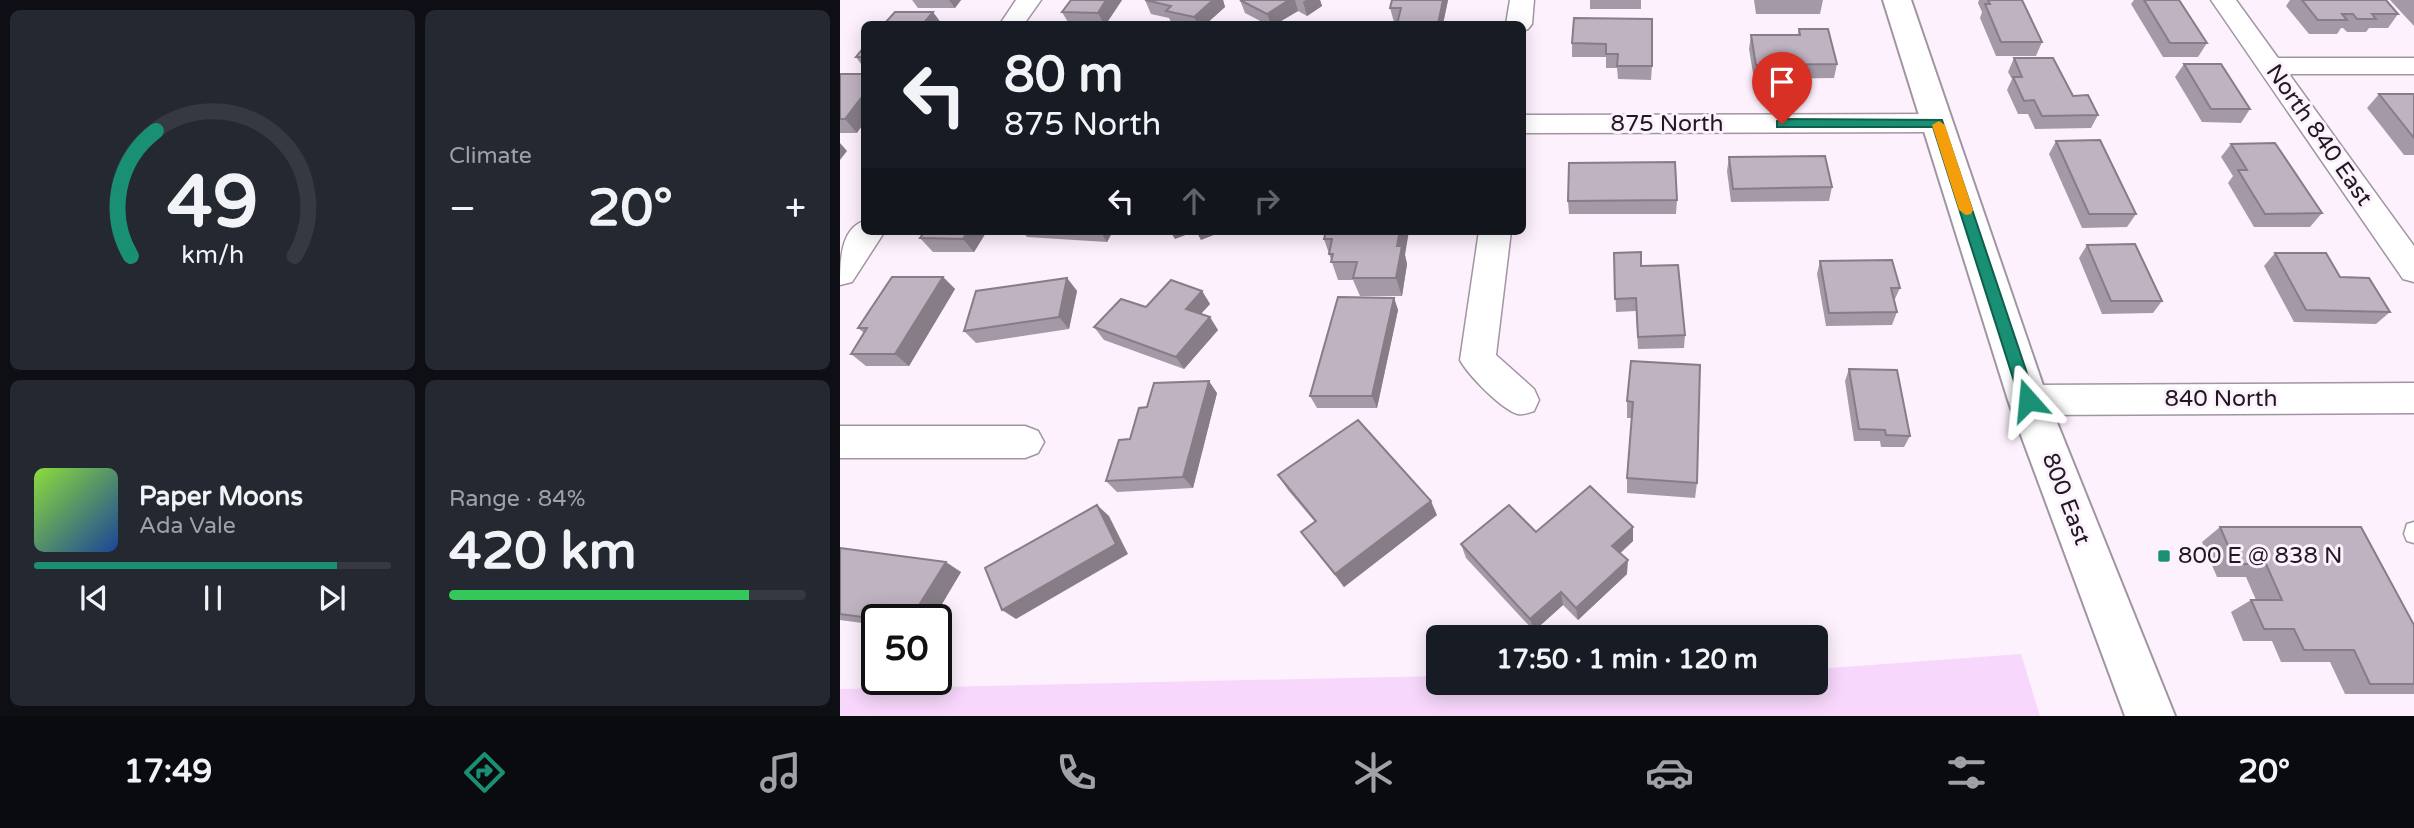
<!DOCTYPE html>
<html lang="en">
<head>
<meta charset="utf-8">
<style>
  :root { --surface:#171b24; --page:#242831; --text:#f1f3f6; --muted:#9ea1a6; --line:#363941; --accent:#199074 }
  body { margin:0; font-family:"Varela Round",sans-serif; background:var(--page); color:var(--text); height:100vh; display:flex; flex-direction:column; font-size:26px; white-space:nowrap }
  * { box-sizing:border-box; margin:0 }
  p { font-size:23px; color:var(--muted) }
  .icon { flex:none; width:38px; height:38px; fill:none; stroke:currentColor; stroke-width:2; stroke-linecap:round; stroke-linejoin:round }
  .map { position:relative; flex:1; overflow:hidden }
  .drawer { display:flex; flex-direction:column; gap:10px; padding:10px; background:#0d0f14; width:840px }
  .drawer>* { flex:none }
  .hud { position:absolute; left:21px; top:21px; width:665px; height:214px; border-radius:10px; box-shadow:0 4px 18px #0003; background:#171b24; color:var(--text); overflow:hidden }
  .speed { position:absolute; left:21px; top:604px; display:flex; gap:14px; font-size:35px; font-weight:700; text-align:center }
  .speed>* { display:grid; place-content:center; width:91px; height:91px; border-radius:50%; background:var(--surface); box-shadow:0 4px 18px #0003; line-height:1 }
  .speed .limit { border:4px solid #111; border-radius:10px; background:#fff; color:#111 }
  .pin { position:absolute; display:grid; place-items:center; width:60px; height:60px; color:#fff; margin:-72px -30px; border-radius:50% 50% 50% 0; rotate:-45deg; box-shadow:0 0 7px #0007 }
  .pin .icon { rotate:45deg }
  .me { position:absolute; width:77px; margin:-38px; rotate:342deg; stroke-linejoin:round; filter:drop-shadow(0 0 5px #0008) }
  .turn { display:flex; align-items:center; gap:24px; height:147px; padding:0 28px; font-size:32px }
  .turn .icon { width:91px; height:91px; stroke-width:2.5 }
  .turn b { display:block; font-size:49px; line-height:60px }
  .lanes { display:flex; align-items:center; height:66px; padding:0 28px; background:#0003; justify-content:center; gap:35px; direction:ltr }
  .lanes .off { opacity:.35 }
  .big { font-size:52px; font-weight:700; line-height:1.1 }
  .drawer .widget { flex:1; display:flex; flex-direction:column; justify-content:center; gap:10px; min-width:0; padding:0 24px; border-radius:10px; background:var(--page) }
  .drawer .dial { align-items:center; gap:0 }
  .dial svg { height:182px; overflow:visible; fill:none; stroke:var(--line); stroke-width:7; stroke-linecap:round; text-anchor:middle }
  .dial text { fill:var(--text); stroke:none }
  .song { display:flex; align-items:center; gap:21px }
  .cover { width:84px; height:84px; border-radius:10px; background:linear-gradient(135deg,hsl(90 70% 55%),hsl(220 70% 35%)) }
  .played { height:7px; border-radius:4px; background:linear-gradient(90deg,var(--accent) 85%,var(--line) 85%) }
  .keys { display:flex; justify-content:space-around; direction:ltr }
  .heat { display:flex; justify-content:space-between; align-items:center; font-size:38px; direction:ltr }
  .charge { height:10px; border-radius:5px; background:linear-gradient(90deg,#34c759 84%,var(--line) 0) }
  .drawer .tiles { flex:1; display:grid; gap:10px; grid-template-columns:repeat(2,1fr) }
  .trip { position:absolute; left:586px; top:625px; width:402px; height:70px; border-radius:10px; background:var(--surface); box-shadow:0 4px 18px #0003; font-weight:700; line-height:70px; text-align:center }
  .menu { display:flex; height:112px; justify-content:space-around; align-items:center; background:#090b0e; color:var(--muted) }
  .menu .icon { width:49px; height:49px }
  .menu .current { color:var(--accent) }
  .menu b { font-size:32px; color:var(--text) }
  main { display:flex; flex:1; min-height:0 }
  .map>svg:first-child { display:block }
  .green { fill:#f7d7fc }
  .lines { fill:none; stroke-linecap:round; stroke-linejoin:round }
  .lane-casing { stroke:#a194a3; stroke-width:3 }
  .street-casing { stroke:#a194a3; stroke-width:3 }
  .secondary-casing { stroke:#a194a3; stroke-width:4 }
  .lane { fill:#fff; fill-rule:evenodd }
  .street { fill:#fff; fill-rule:evenodd }
  .secondary { fill:#fff; fill-rule:evenodd }
  .wall { fill:#a499a6 }
  .shaded-wall { fill:#867d87 }
  .building { fill:#bfb2c1; stroke:#867d87; stroke-width:2 }
  .route { fill:#199074; stroke:#105e4b; stroke-width:2 }
  .slow { fill:#f59e0b }
  .poi-dot { fill:#199074; stroke:#fdf1fe; stroke-width:2.5 }
  .labels { text-anchor:middle; dominant-baseline:central; stroke-width:6; stroke-linejoin:round; paint-order:stroke }
  .street-label { font-size:23px; fill:#1f1a20; stroke:#fdf1fe }
  .poi-label { font-size:23px; fill:#1f1a20; stroke:#fdf1fe; text-anchor:start }
</style>
</head>
<body>
<main>
<section class="drawer">
<div class="tiles">
<div class="widget dial"><svg viewBox="0 0 100 80">
<path d="M14 69A42 42 0 1 1 86 69"/>
<path d="M14 69A42 42 0 0 1 25 14" stroke="#199074"/>
<text x="50" y="56" font-size="32" font-weight="700">49</text>
<text x="50" y="72" font-size="11">km/h</text>
</svg></div>
<div class="widget"><p>Climate</p>
<div class="heat"><a>−</a><b class="big">20°</b><a>+</a></div>
</div>
<div class="widget">
<div class="song"><i class="cover"></i><div><b>Paper Moons</b><p>Ada Vale</p></div></div>
<div class="played"></div>
<div class="keys"><svg class="icon" aria-label="previous" viewBox="0 0 24 24"><path d="M18 5L8 12l10 7zM5 5v14"/></svg><svg class="icon" aria-label="pause" viewBox="0 0 24 24"><path d="M8 5v14M16 5v14"/></svg><svg class="icon" aria-label="next" viewBox="0 0 24 24"><path d="M6 5l10 7-10 7zM19 5v14"/></svg></div>
</div>
<div class="widget"><p>Range · 84%</p><b class="big">420 km</b><div class="charge"></div></div>
</div>
</section>
<div class="map">
<svg width="1574" height="716" viewBox="0 0 1574 716">
  <rect width="100%" height="100%" fill="#fdf1fe"/>
  <polygon class="green" points="1181,654 1200,716 0,716 0,689 598,676 598,682 976,682 977,669"/>
  <g class="lines">
    <defs>
      <polygon id="lane" points="1574,522 1574,543 1567,541 1564,534 1567,524"/>
      <g id="street">
        <polygon points="176,0 201,0 184,24 160,24"/>
        <polygon points="670,0 694,0 692,24 688,29 682,31 682,24 666,24"/>
        <polygon points="1371,0 1396,0 1438,58 1574,58 1574,74 1449,74 1574,246 1574,282 1563,279"/>
        <polygon points="1098,114 1108,116 1112,123 1108,130 1098,132 682,133 682,115"/>
        <path d="M24,221V231H45L12,282L0,285C0,263 0,229 24,221Z"/>
        <path d="M639,231H671L656,355L694,389L699,400L694,411C688,413 683,415 678,414C662,410 628,375 620,360Z"/>
        <polygon points="1574,383 1574,413 1188,415 1175,411 1170,400 1175,389 1188,385"/>
        <polygon points="0,426 185,426 198,431 204,442 198,453 185,458 0,458"/>
      </g>
      <polygon id="secondary" points="1043,0 1071,0 1208,400 1335,716 1285,716 1168,400"/>
    </defs>
    <use href="#lane" class="lane-casing"/>
    <use href="#street" class="street-casing"/>
    <use href="#secondary" class="secondary-casing"/>
    <use href="#lane" class="lane"/>
    <use href="#street" class="street"/>
    <use href="#secondary" class="secondary"/>
  </g>
  <g class="wall">
    <polygon points="72,0 121,0 115,8 78,8"/>
    <polygon points="282,0 266,24 229,24 222,12"/>
    <polygon points="305,0 383,0 385,7 366,24 332,24 329,18 311,14"/>
    <polygon points="400,0 480,0 482,6 467,16 458,11 436,24 426,24 405,13"/>
    <polygon points="608,0 603,24 557,24 558,22 554,22 550,8"/>
    <rect x="750" y="0" width="51" height="9"/>
    <polygon points="914,0 983,0 980,14 916,14"/>
    <polygon points="1139,0 1182,0 1202,42 1196,56 1156,56 1140,18 1142,12 1138,3"/>
    <polygon points="1294,0 1339,0 1367,43 1358,57 1323,57 1291,4"/>
    <polygon points="1450,0 1546,0 1558,14 1548,28 1529,28 1526,32 1507,32 1503,28 1501,28 1497,34 1469,34 1446,6"/>
    <polygon points="1550,0 1574,0 1574,26"/>
    <polygon points="734,18 812,66 811,80 778,79 777,68 766,68 766,57 732,57 732,43"/>
    <polygon points="959,29 997,64 994,78 914,79 909,49 911,35 958,35"/>
    <polygon points="24,47 24,68 16,57"/>
    <polygon points="1174,58 1233,96 1258,115 1251,128 1195,129 1188,114 1178,114 1167,90 1172,79 1168,72"/>
    <polygon points="1344,64 1410,109 1401,123 1362,122 1335,77"/>
    <polygon points="0,74 17,133 0,133"/>
    <polygon points="1539,94 1574,94 1574,155 1564,155 1527,108"/>
    <polygon points="1216,141 1296,214 1287,227 1242,228 1209,154"/>
    <polygon points="1391,144 1482,213 1470,227 1414,227 1388,183 1393,176 1381,157"/>
    <polygon points="889,157 992,187 989,201 891,202 887,171"/>
    <polygon points="837,200 836,214 729,214 728,201"/>
    <polygon points="85,231 147,231 134,252 93,252 80,238"/>
    <polygon points="182,231 273,231 267,242 187,237"/>
    <polygon points="486,231 565,255 567,264 562,296 520,296 513,280 498,280 484,239"/>
    <polygon points="1247,245 1322,301 1313,313 1262,314 1239,258"/>
    <polygon points="774,253 801,266 845,335 844,348 798,349 796,311 776,312"/>
    <polygon points="1435,253 1500,277 1550,312 1536,324 1454,322 1424,266"/>
    <polygon points="980,261 1060,288 1054,301 1057,312 1052,325 986,326 977,274"/>
    <polygon points="103,277 115,289 69,366 26,366 11,354 24,333 18,328"/>
    <polygon points="227,278 237,291 229,329 136,343 124,331"/>
    <polygon points="362,291 370,304 361,314 378,330 344,369 264,340 254,327 306,307"/>
    <polygon points="554,298 558,310 537,408 477,408 470,396"/>
    <polygon points="791,361 857,483 855,498 787,493 787,478 792,418 787,418 787,401"/>
    <polygon points="1009,369 1070,436 1064,447 1041,447 1040,441 1014,441 1005,381"/>
    <polygon points="377,393 353,488 277,492 266,481 307,407"/>
    <polygon points="438,475 597,515 504,587 461,532 475,522 448,490"/>
    <polygon points="793,527 793,541 780,553 787,574 738,620 723,605 694,631 626,558 621,544 696,532"/>
    <polygon points="1380,527 1574,625 1574,694 1505,694 1490,662 1441,662 1432,641 1403,641 1391,612 1411,600 1416,600 1406,577 1377,577 1362,542"/>
    <polygon points="0,548 121,572 93,619 55,614 52,620 37,620 37,625 0,620"/>
  </g>
  <g class="shaded-wall">
    <polygon points="109,0 121,0 115,8"/>
    <polygon points="266,0 282,0 266,24 264,24 258,13"/>
    <polygon points="373,0 383,0 385,7 366,24 358,24 354,17"/>
    <polygon points="449,0 455,0 458,11 436,24 431,24 427,14"/>
    <polygon points="466,0 480,0 482,6 467,16 463,2"/>
    <polygon points="603,0 608,0 603,24 598,24"/>
    <polygon points="93,12 102,24 83,24"/>
    <polygon points="24,94 24,123 17,133 5,119"/>
    <polygon points="0,143 7,151 0,160"/>
    <polygon points="128,231 147,231 134,252 123,239"/>
    <polygon points="260,231 273,231 267,242"/>
    <polygon points="330,231 384,231 361,240 356,231 335,239"/>
    <polygon points="560,231 569,231 565,255 567,264 562,296 556,278 557,246"/>
    <polygon points="103,277 115,289 69,366 55,354"/>
    <polygon points="227,278 237,291 229,329 219,317"/>
    <polygon points="362,291 370,304 354,321 346,309"/>
    <polygon points="554,298 558,310 537,408 532,396"/>
    <polygon points="370,317 378,330 344,369 336,357"/>
    <polygon points="369,381 377,393 353,488 343,477"/>
    <polygon points="591,501 597,515 504,587 495,574"/>
    <polygon points="257,505 269,516 288,554 176,619 162,610"/>
    <polygon points="793,527 793,541 773,560 772,546"/>
    <polygon points="788,560 787,574 738,620 736,608"/>
    <polygon points="106,562 121,572 93,619 76,610"/>
    <polygon points="721,592 723,605 694,631 690,619"/>
    <polygon points="38,605 55,614 52,620 37,620 37,621 30,618"/>
  </g>
  <g class="building">
    <polygon points="231,0 266,0 258,13 222,12"/>
    <polygon points="305,0 373,0 354,17 326,11 331,6"/>
    <polygon points="400,0 449,0 427,14"/>
    <polygon points="552,0 603,0 598,24 557,24 561,8 550,8"/>
    <polygon points="1148,0 1182,0 1202,42 1161,42 1145,4 1150,4"/>
    <polygon points="1304,0 1339,0 1367,43 1330,43"/>
    <polygon points="1462,0 1546,0 1558,14 1532,14 1536,19 1517,19 1513,14 1502,14 1507,20 1478,20"/>
    <polygon points="55,12 93,12 83,24 44,24"/>
    <polygon points="734,18 812,19 812,66 777,66 778,54 766,54 766,44 732,43"/>
    <polygon points="959,29 988,29 997,64 916,65 911,35 960,35"/>
    <polygon points="24,47 24,57 16,57"/>
    <polygon points="1174,58 1213,58 1233,96 1248,95 1258,115 1202,116 1194,100 1184,101 1173,77 1182,77"/>
    <polygon points="1344,64 1381,64 1410,109 1371,109"/>
    <polygon points="0,74 24,74 24,94 5,119 0,119"/>
    <polygon points="1539,94 1574,94 1574,138"/>
    <polygon points="1260,140 1296,214 1249,214 1216,141"/>
    <polygon points="1435,143 1482,213 1425,214 1398,170 1407,170 1391,144"/>
    <polygon points="985,156 992,187 893,189 889,157"/>
    <polygon points="835,162 837,200 728,201 729,163"/>
    <polygon points="85,231 128,231 123,239 80,238"/>
    <polygon points="486,231 560,231 557,246 562,246 556,278 513,278 517,262 491,262 493,254 489,254 492,239 484,239"/>
    <polygon points="1295,244 1322,301 1271,301 1247,245"/>
    <polygon points="801,252 801,266 838,265 845,335 798,337 796,298 775,299 774,253"/>
    <polygon points="1435,253 1486,253 1500,277 1529,278 1550,312 1466,310"/>
    <polygon points="1052,260 1060,288 1051,288 1057,312 989,313 980,261"/>
    <polygon points="52,277 103,277 55,354 11,354 27,328 18,328"/>
    <polygon points="227,278 219,317 124,331 136,291"/>
    <polygon points="331,280 362,291 346,309 370,317 336,357 254,327 281,299 306,307"/>
    <polygon points="498,297 554,298 532,396 470,396"/>
    <polygon points="791,361 860,365 857,483 787,478 793,402 787,401"/>
    <polygon points="1009,369 1057,370 1070,436 1046,435 1045,430 1019,429"/>
    <polygon points="369,381 343,477 266,481 279,440 290,439 299,408 307,407 314,383"/>
    <polygon points="518,420 591,501 495,574 461,532 476,521 438,475"/>
    <polygon points="750,486 793,527 772,546 788,560 736,608 721,592 690,619 621,544 669,505 696,532"/>
    <polygon points="257,505 276,544 162,610 145,568"/>
    <polygon points="1380,527 1521,527 1574,625 1574,684 1530,684 1514,650 1464,650 1454,629 1424,629 1411,600 1442,600 1426,564 1396,564"/>
    <polygon points="0,548 106,562 76,610 38,605 30,618 0,614"/>
  </g>
  <polygon class="route" points="942,119 1102,120 1196,400 1194,405 1188,407 1180,400 1093,127 937,127 937,121"/>
  <polygon class="slow" points="1099,121 1105,125 1133,210 1131,214 1126,215 1119,210 1092,125"/>
  <rect class="poi-dot" x="1317" y="549" width="14" height="14" rx="3.5"/>
  <g class="labels">
    <g class="street-label">
      <text x="827" y="124">875 North</text>
      <text transform="translate(1479 135) rotate(55)">North 840 East</text>
      <text x="1381" y="399">840 North</text>
      <text transform="translate(1226 499) rotate(69)">800 East</text>
    </g>
    <g class="poi-label">
      <text x="1338" y="556">800 E @ 838 N</text>
    </g>
  </g>
</svg>
<div class="speed"><div class="limit">50</div></div>
<div class="pin" style="left:942px;top:124px;background:#d93025"><svg class="icon" aria-label="arrive" viewBox="0 0 24 24"><path d="M6 21V4h12l-3 4 3 4H6"/></svg></div>
<svg class="me" style="left:1188px;top:400px" viewBox="-20 -20 40 40"><path d="M0-17L14 15 0 8-14 15z" fill="#199074" stroke="#fff" stroke-width="4"/></svg>
<div class="trip">17:50 · 1 min · 120 m</div>
<div class="hud">
<div class="turn"><svg class="icon" aria-label="left" viewBox="0 0 24 24"><path d="M17 20v-9H6M10 6l-5 5 5 5"/></svg><div><b>80 m</b>875 North</div></div>
<div class="lanes"><svg class="icon" aria-label="left" viewBox="0 0 24 24"><path d="M17 20v-9H6M10 6l-5 5 5 5"/></svg><svg class="icon off" aria-label="ahead" viewBox="0 0 24 24"><path d="M12 20V5M6 11l6-6 6 6"/></svg><svg class="icon off" aria-label="right" viewBox="0 0 24 24"><path d="M7 20v-9h11M14 6l5 5-5 5"/></svg></div>
</div>
</div>
</main>
<nav class="menu">
<b>17:49</b>
<svg class="icon current" aria-label="directions" viewBox="0 0 24 24"><path d="M12 3l9 9-9 9-9-9zM9 14v-3h6M13 9l2 2-2 2"/></svg>
<svg class="icon" aria-label="music" viewBox="0 0 24 24"><path d="M9 18V5l10-2v13"/><circle cx="6" cy="18" r="3"/><circle cx="16" cy="16" r="3"/></svg>
<svg class="icon" aria-label="phone" viewBox="0 0 24 24"><path d="M5 4h4l2 5-3 2q2 4 5 5l2-3 5 2v4C11 20 4 13 5 4z"/></svg>
<svg class="icon" aria-label="climate" viewBox="0 0 24 24"><path d="M12 3v18M4 7l16 10M4 17L20 7"/></svg>
<svg class="icon" aria-label="car" viewBox="0 0 24 24"><path d="M5 17H2v-5l4-1 3-4h7l3 4 3 1v5h-3M9 17h6M6 11h13"/><circle cx="7" cy="17" r="2"/><circle cx="17" cy="17" r="2"/></svg>
<svg class="icon" aria-label="filters" viewBox="0 0 24 24"><path d="M4 7h16M4 17h16"/><circle cx="9" cy="7" r="2"/><circle cx="15" cy="17" r="2"/></svg>
<b>20°</b>
</nav>
</body>
</html>
